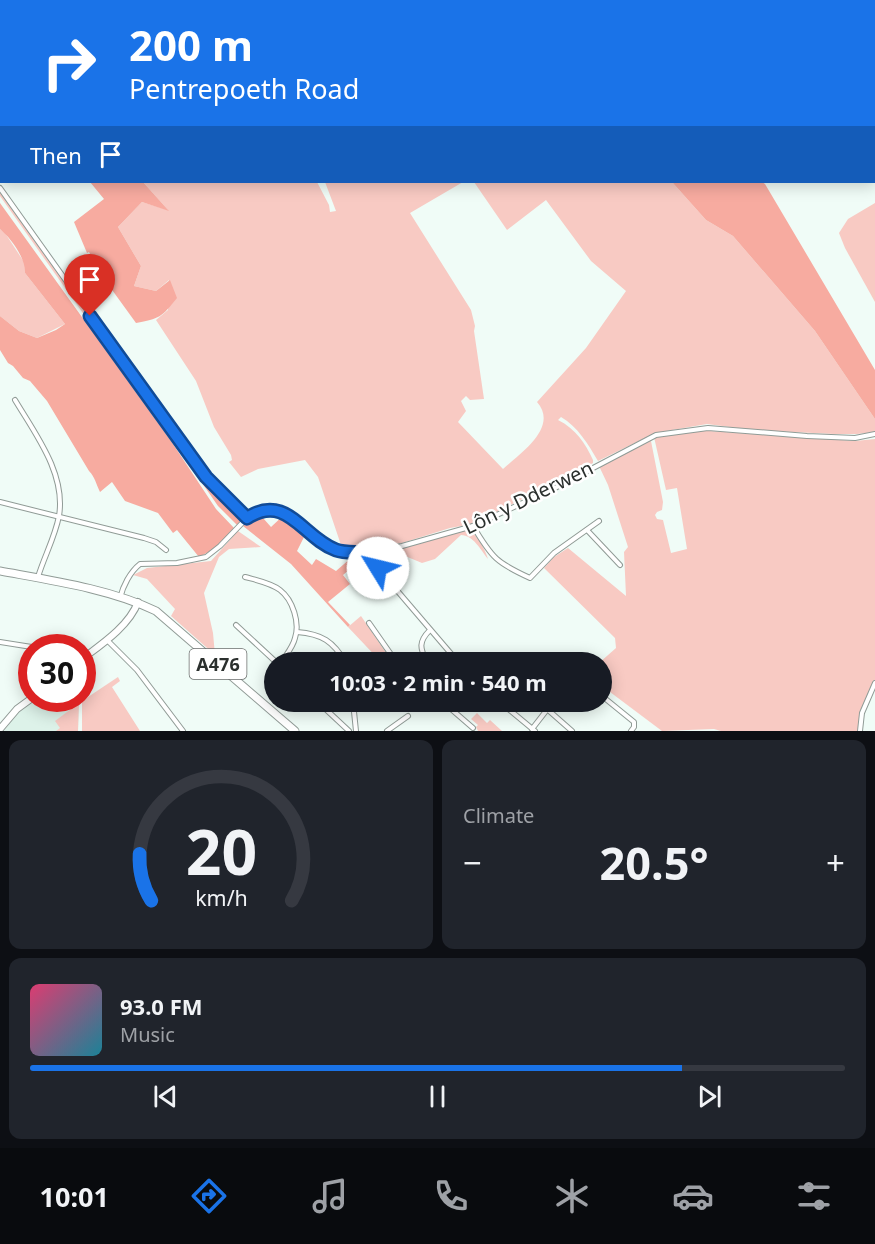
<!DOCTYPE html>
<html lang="en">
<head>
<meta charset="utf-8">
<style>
  :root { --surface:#171b24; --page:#20242c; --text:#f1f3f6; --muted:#9ea1a6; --line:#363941; --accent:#1a73e8 }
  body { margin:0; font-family:"Noto Sans",sans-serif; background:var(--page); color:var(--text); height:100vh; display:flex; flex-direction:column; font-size:22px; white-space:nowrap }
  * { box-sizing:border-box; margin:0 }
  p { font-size:20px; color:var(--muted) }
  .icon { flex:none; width:33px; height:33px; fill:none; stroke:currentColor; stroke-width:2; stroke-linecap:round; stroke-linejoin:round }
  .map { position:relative; height:731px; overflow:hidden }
  .sheet { display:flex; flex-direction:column; gap:9px; padding:9px; background:#0d0f14; flex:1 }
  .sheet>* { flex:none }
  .top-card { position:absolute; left:0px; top:0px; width:876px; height:183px; box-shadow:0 3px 15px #0003; background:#1a73e8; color:#fff; overflow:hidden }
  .speed { position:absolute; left:18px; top:634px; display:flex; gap:12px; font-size:30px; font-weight:700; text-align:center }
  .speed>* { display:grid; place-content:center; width:78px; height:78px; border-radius:50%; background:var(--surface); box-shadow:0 3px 15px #0003; line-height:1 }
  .speed .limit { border:9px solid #d22; background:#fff; color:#111 }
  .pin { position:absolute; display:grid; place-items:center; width:51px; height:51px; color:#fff; margin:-62px -26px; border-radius:50% 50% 50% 0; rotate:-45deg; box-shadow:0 0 6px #0007 }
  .pin .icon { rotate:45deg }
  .me { position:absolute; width:66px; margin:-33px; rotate:306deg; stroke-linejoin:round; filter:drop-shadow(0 0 4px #0008) }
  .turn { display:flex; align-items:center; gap:21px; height:126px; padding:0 30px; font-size:27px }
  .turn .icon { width:78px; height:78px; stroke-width:2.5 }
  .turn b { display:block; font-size:42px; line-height:51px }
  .then { display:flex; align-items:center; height:57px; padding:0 30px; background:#0003; gap:12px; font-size:22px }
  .big { font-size:45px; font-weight:700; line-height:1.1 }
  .sheet .widget { flex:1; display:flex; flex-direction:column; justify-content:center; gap:9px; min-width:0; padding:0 21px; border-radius:12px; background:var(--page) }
  .sheet .dial { align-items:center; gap:0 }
  .dial svg { height:156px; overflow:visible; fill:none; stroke:var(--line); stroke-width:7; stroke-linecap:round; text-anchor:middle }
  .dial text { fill:var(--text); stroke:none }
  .song { display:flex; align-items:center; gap:18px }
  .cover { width:72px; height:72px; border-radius:9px; background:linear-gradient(135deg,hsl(340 70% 55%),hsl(190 70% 35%)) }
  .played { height:6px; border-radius:3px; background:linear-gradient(90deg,var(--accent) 80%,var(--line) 80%) }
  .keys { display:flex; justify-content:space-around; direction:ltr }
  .heat { display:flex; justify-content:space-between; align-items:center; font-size:33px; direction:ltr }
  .sheet .tiles { flex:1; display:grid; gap:9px; grid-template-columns:1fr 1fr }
  .widget:last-child { grid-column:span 2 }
  .trip { position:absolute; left:264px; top:652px; width:348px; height:60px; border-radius:30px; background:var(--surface); box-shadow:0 3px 15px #0003; font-weight:700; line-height:60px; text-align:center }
  .dock { display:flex; height:96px; justify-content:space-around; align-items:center; background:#090b0e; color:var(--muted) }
  .dock .icon { width:42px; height:42px }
  .dock .current { color:var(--accent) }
  .dock b { font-size:27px; color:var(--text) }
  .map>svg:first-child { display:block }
  .built { fill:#ddf2e9 }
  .green { fill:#f8cac3 }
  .forest { fill:#f7aba0 }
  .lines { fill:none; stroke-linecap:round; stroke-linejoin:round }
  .stream { stroke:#fb9e91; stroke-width:1.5 }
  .street-casing { stroke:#909b96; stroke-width:6 }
  .secondary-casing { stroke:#909b96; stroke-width:8 }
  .primary-casing { stroke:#909b96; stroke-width:9 }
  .street { stroke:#fff; stroke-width:4 }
  .secondary { stroke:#fff; stroke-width:6 }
  .primary { stroke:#fff; stroke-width:7 }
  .route-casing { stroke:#114b97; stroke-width:15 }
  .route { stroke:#1a73e8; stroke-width:10 }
  .labels { text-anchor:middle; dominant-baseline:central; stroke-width:5; stroke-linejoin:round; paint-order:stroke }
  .shield { fill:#fff; stroke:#6b6e6d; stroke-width:1.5 }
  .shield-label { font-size:18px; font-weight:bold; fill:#2b302e }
  .street-label { font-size:20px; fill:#2b302e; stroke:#fff }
</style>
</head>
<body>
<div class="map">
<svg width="875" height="731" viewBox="0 0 875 731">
  <rect width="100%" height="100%" fill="#f0fcf7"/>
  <polygon class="built" points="37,699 79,699 78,731 4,731 17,714"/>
  <g class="green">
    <path d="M143,182H317L329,205L330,212L336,211L325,182H463L410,213L471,310L475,326L474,331L484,399L470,400L466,396L461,401L466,411L458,422L503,469C521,453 559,427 537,402L586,348L626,291L591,261L546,200L507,230L474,182H672L706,220L733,236L815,331L875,419V432L857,434H834L753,430L707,424L655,433L598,461C588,444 578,427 561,417L558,420C576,429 585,443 593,460V463L473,524L450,528L402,543L365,548L341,545L318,477L305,460L258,469L241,477L229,462L232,460L231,455L214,427L196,381L156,320L168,310L169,280L156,291L134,286L141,266L118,227L142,202L168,210Z"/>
    <polygon points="0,191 150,404 148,405 0,196"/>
    <polygon points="875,203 875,302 845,248 839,233 848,219"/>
    <polygon points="0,229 5,233 26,265 25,273 65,324 37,338 19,331 0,316"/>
    <polygon points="695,430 855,441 875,439 875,687 862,713 860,731 721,731 714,729 662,731 602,686 602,663 599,663 616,648 615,638 544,568 554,557 568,548 626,596 624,552 628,547 608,485 599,466 651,441 663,502 662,510 657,512 655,515 657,519 663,520 671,553 687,549 677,488 666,490 654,437"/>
    <path d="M468,530C477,534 485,549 488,559C481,550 473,535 461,535L435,559L422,563L393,551Z"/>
    <polygon points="238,531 261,547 229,549 219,557 204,593 213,633 215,655 171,616 175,609 147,579 133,575 147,568 211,561"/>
    <polygon points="361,616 393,663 382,663 348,627"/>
    <polygon points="118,677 120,681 112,687 140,731 82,731 82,701"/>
    <polygon points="79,703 78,731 56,731 60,728 55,721"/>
    <polygon points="477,713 487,723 490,720 502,731 478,731 476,727 478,725 471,719"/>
  </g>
  <g class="forest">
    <polygon points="61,0 321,0 319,2"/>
    <polygon points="326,0 651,0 650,2 325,1"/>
    <path d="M90,182H143L169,211L142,202L118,227L141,266L134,286L156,291L170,280L177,298C162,317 159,319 136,323L102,276L89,252L87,253L74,222L104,199Z"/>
    <polygon points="672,182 762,182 765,184 875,370 875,419 815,331 733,236 706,220"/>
    <path d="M0,203L171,441L216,509L234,528L216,548L199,557L177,530L173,533L158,513L125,501L112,482L100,492C96,484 95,477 89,471L47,401L30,381L23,378L13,366L8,363L0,350V316L19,331L37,338L56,330L65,324L25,273C26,259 11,238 0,229Z"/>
    <path d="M203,479C212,490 238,509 241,520L237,525L218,506L200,480Z"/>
    <polygon points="271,510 263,518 271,527 285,514 315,538 314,541 304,537 297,551 312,565 316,559 336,571 351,558 357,563 343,575 350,584 328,602 350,625 348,627 291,564 243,526 260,513"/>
  </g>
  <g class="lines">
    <polyline class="stream" points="388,2 390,0"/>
    <defs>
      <g id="street">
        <polyline points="52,0 53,2"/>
        <polyline points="0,188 206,477 247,518"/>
        <path d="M15,400C36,435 66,474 59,516C55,537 44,557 38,577"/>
        <polyline points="0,502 144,538 156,542 166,550"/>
        <path d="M473,526C492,558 497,563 530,578L554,553L599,521"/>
        <polyline points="587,530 620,565"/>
        <polyline points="365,553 459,663"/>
        <path d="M245,577C256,580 271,583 280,590C293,600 300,623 295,638C293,647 286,655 281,663"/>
        <path d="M120,598C123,586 130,572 140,564L177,563L206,557L220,546L247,518L259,511L271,509L285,513L337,550L365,553L402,546L473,526L555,488L656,435L708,428L807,436L855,438L875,434"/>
        <polyline points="369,623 397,663"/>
        <polyline points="236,625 277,663"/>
        <path d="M297,632C322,634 333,641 346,663"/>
        <polyline points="107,640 137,670 183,731"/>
        <polyline points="0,642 38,648"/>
        <path d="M427,663C420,648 418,642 430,630"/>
        <polyline points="602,696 634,722 634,727 631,731"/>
        <polyline points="318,702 349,731"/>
        <polyline points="353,702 356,731"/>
        <polyline points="443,702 473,728"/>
        <polyline points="500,702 535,731"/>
        <polyline points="547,709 572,731"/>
        <polyline points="532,729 553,702"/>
        <polyline points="387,731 408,716"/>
        <polyline points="860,731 862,713 875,683"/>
      </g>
      <g id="secondary">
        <polyline points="319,2 321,0"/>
        <polyline points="0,60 2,59"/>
        <path d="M82,659C102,644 129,626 138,602"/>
        <polyline points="0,729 17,709 32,698"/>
      </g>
      <path id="primary" d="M0,571C49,580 111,589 156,611L295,731"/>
    </defs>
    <use href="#street" class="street-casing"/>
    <use href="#secondary" class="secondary-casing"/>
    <use href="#primary" class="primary-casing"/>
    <use href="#street" class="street"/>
    <use href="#secondary" class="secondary"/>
    <use href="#primary" class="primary"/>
  </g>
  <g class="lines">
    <defs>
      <path id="route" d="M90,316L206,477L247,518C287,492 303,538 336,550C344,553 356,552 365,553L378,568"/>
    </defs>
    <use href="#route" class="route-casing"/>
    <use href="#route" class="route"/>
  </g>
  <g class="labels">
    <rect class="shield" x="189.5" y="649" width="57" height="30" rx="4.5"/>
    <g class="shield-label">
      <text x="218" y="664">A476</text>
    </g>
    <g class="street-label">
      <text transform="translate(528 497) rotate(-26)">Lôn y Dderwen</text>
    </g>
  </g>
</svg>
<div class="speed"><div class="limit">30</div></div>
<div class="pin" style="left:90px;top:316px;background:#d93025"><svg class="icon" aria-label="arrive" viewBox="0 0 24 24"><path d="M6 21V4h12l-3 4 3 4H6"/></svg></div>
<svg class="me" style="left:378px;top:568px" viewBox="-20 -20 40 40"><circle r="19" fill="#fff"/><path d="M0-13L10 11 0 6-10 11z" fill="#1a73e8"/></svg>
<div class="trip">10:03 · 2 min · 540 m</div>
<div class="top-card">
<div class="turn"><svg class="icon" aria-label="right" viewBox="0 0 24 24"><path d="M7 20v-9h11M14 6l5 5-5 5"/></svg><div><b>200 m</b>Pentrepoeth Road</div></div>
<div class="then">Then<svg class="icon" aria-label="arrive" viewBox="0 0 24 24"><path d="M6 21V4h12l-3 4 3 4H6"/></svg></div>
</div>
</div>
<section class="sheet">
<div class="tiles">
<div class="widget dial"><svg viewBox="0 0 100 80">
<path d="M14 69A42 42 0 1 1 86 69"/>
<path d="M14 69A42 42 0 0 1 8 45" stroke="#1a73e8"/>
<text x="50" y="56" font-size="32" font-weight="700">20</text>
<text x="50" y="72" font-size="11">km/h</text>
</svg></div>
<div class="widget"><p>Climate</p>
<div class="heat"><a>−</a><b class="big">20.5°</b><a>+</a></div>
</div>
<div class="widget">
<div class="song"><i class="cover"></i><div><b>93.0 FM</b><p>Music</p></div></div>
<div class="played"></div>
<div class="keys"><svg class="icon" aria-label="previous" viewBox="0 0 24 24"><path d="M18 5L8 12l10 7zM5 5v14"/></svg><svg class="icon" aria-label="pause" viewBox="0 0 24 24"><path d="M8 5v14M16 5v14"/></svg><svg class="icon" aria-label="next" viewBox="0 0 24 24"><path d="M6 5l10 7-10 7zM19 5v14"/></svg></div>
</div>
</div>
</section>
<nav class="dock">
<b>10:01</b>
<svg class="icon current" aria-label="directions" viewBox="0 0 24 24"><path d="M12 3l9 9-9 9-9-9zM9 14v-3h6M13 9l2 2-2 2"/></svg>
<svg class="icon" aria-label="music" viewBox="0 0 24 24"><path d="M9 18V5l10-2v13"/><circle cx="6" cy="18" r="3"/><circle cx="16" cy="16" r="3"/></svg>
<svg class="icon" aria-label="phone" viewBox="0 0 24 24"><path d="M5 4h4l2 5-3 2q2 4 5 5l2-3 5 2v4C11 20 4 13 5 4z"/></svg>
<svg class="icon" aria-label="climate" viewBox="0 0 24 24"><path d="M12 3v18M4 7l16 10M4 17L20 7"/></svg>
<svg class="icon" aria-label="car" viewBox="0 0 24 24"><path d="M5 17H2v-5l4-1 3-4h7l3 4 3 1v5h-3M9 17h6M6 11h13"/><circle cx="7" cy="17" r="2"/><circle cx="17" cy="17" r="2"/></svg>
<svg class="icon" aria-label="filters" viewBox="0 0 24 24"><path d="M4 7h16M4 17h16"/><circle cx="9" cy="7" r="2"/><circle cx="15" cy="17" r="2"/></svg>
</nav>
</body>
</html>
